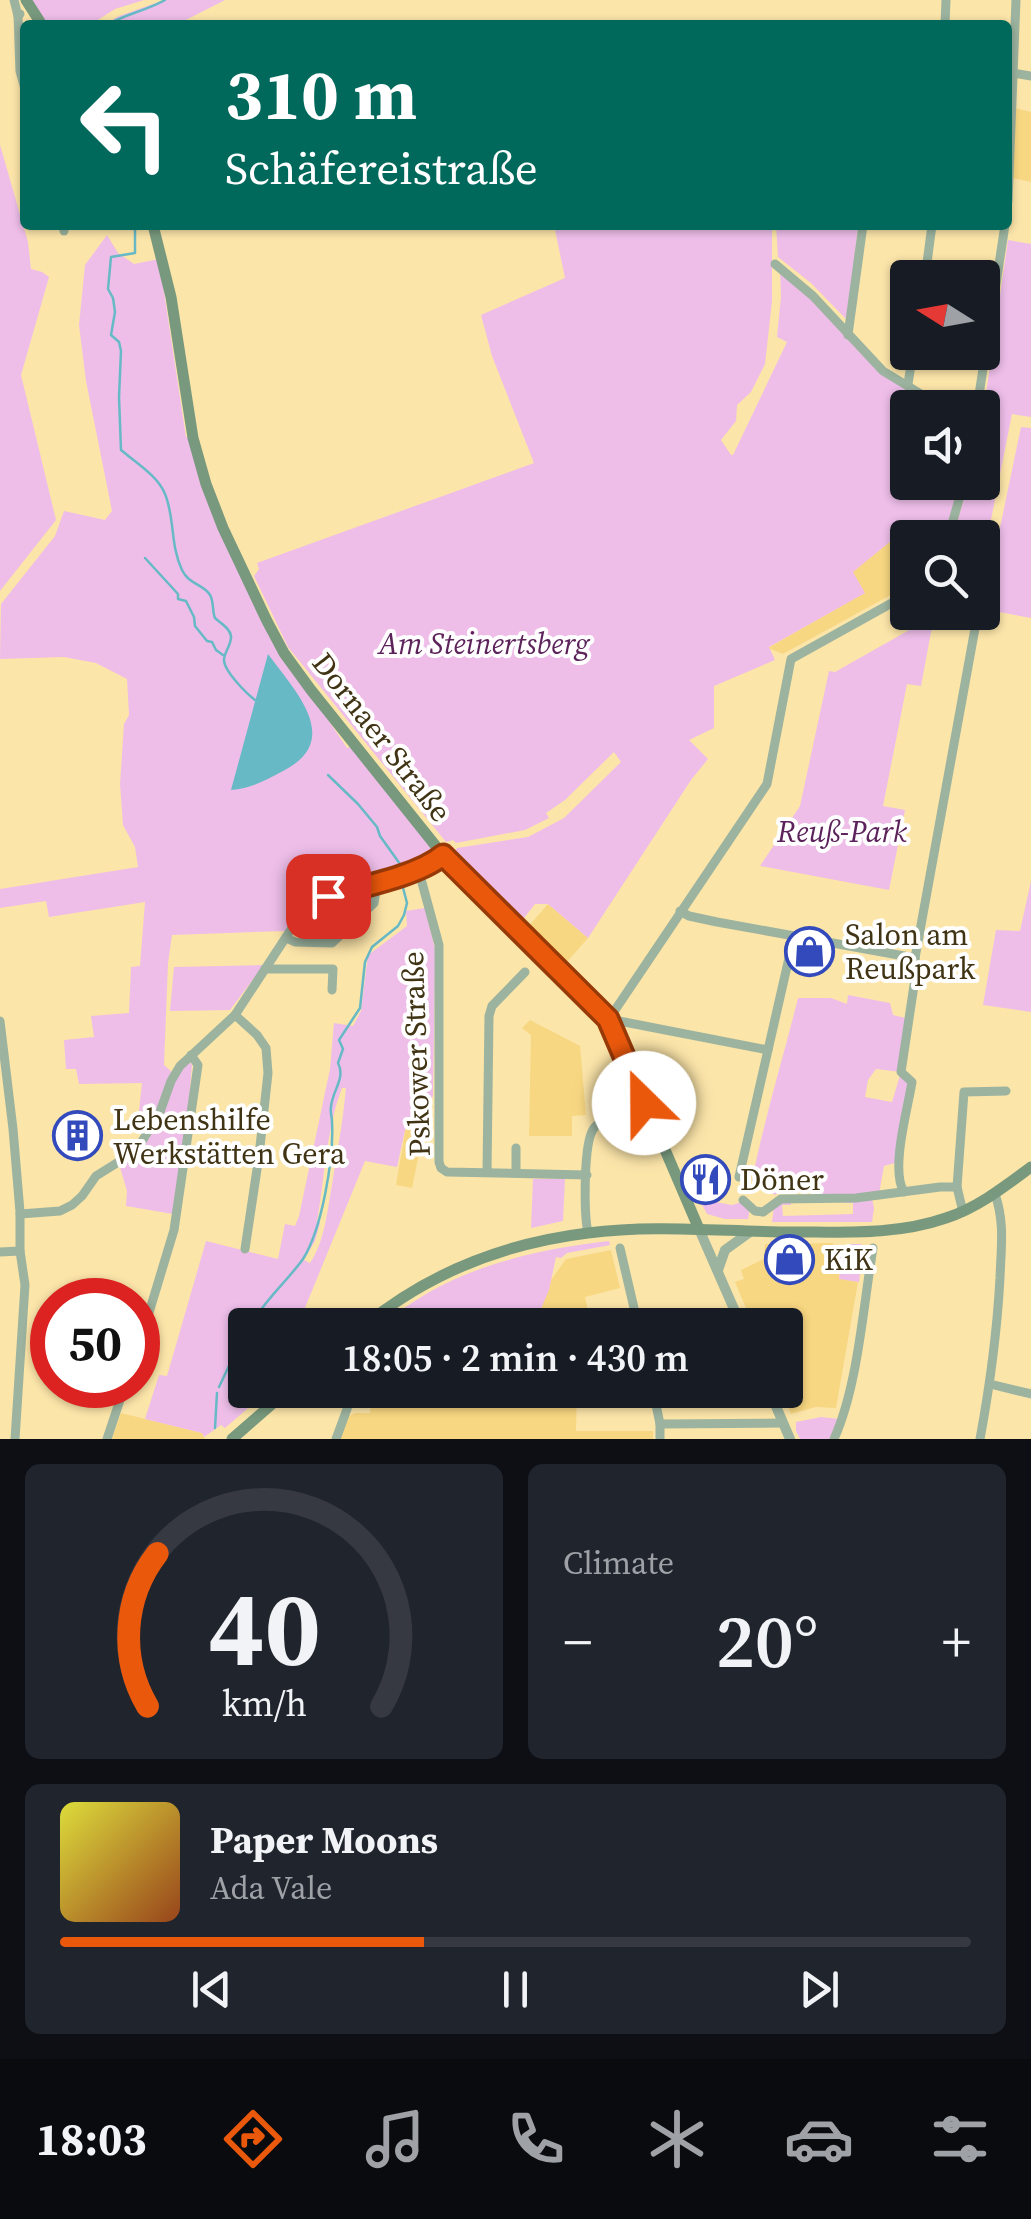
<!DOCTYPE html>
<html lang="en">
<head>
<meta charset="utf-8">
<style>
  :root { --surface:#171b24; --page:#20242c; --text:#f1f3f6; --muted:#9ea1a6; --line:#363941; --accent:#ea580c }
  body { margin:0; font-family:"Source Serif 4",serif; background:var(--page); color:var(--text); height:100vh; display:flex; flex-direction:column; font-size:38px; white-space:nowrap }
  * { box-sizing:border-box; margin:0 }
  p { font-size:32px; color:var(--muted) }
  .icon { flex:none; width:55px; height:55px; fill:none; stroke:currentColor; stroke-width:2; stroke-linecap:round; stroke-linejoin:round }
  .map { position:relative; height:1439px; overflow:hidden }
  .details { display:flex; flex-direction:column; gap:25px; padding:25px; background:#0d0f14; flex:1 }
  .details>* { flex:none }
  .hud { position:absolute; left:20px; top:20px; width:992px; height:210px; border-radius:10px; box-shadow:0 2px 8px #0004; background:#00695c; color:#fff; overflow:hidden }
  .needle { width:65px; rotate:281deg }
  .fabs { position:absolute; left:890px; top:260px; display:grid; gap:20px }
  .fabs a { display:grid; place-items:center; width:110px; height:110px; border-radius:10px; background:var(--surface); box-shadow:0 2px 8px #0004; font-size:50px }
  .speed { position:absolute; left:30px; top:1278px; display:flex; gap:20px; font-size:50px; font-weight:700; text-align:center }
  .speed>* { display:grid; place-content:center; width:130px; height:130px; border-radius:50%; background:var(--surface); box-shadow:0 2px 8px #0004; line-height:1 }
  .speed .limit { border:15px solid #d22; background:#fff; color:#111 }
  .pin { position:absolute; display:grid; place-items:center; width:85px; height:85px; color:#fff; margin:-42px; border-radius:20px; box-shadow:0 5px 15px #0006 }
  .me { position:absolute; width:110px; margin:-55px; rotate:337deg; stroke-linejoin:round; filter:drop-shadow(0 0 8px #0008) }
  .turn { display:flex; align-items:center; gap:35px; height:210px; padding:0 40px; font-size:45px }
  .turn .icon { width:130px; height:130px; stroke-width:2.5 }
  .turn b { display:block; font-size:70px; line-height:85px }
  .big { font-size:75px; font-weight:600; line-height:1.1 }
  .details .tile { flex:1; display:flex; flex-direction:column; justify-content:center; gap:15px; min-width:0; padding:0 35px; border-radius:15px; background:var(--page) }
  .details .dial { align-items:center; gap:0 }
  .dial svg { height:260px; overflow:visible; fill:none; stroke:var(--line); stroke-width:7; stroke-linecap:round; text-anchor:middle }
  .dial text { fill:var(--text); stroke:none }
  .song { display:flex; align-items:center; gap:30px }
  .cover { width:120px; height:120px; border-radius:15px; background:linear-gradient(135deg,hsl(60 70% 55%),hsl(20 70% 35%)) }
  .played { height:10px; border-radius:5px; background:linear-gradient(90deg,var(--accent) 40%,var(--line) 40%) }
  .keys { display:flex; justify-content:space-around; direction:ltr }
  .heat { display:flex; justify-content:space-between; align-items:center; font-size:55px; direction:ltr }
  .details .tiles { flex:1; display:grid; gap:25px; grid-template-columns:1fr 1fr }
  .tile:last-child { grid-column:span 2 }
  .trip { position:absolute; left:228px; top:1308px; width:575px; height:100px; border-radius:10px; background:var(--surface); box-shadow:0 2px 8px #0004; font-weight:600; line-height:100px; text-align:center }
  .tabs { display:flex; height:160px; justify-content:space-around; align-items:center; background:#090b0e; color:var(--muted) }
  .tabs .icon { width:70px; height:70px }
  .tabs .on { color:var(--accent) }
  .tabs b { font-size:45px; color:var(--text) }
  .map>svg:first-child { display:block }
  .built { fill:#f8d782 }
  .green { fill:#eebee9; fill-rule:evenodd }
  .water { fill:#67b9c6 }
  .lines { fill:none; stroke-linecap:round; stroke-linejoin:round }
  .stream { stroke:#67b9c6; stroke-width:2.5 }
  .minor { stroke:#9cb39f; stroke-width:9 }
  .tertiary { stroke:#9cb39f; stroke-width:10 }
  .secondary { stroke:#78997d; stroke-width:11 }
  .route-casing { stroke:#983908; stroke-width:25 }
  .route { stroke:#ea580c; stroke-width:18 }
  .labels { text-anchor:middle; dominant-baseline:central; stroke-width:8; stroke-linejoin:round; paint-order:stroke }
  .park-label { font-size:30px; font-style:italic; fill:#5c225a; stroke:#fff }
  .street-label { font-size:30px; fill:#403415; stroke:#fff }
  .poi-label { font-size:30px; fill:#403415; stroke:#fff; text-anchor:start }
</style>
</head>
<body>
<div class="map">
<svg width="1031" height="1439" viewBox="0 0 1031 1439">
  <rect width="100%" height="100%" fill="#fce5a9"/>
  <g class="built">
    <polygon points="1015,108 1031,112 1031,182 1013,178"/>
    <polygon points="908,527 931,537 908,538 907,586 783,654 768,648 864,593 852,572"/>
    <polygon points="548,904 588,938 565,964 526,929"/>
    <polygon points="530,1020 580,1046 586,1115 572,1116 572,1136 529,1136 531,1035 522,1028"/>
    <polygon points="406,1126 424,1129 412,1188 396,1185"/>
    <polygon points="833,1243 836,1262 841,1263 839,1278 858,1282 836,1408 816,1407 791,1414 781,1390 785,1390 785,1325 753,1325 735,1282 744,1279 741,1270 764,1259 765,1244"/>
    <polygon points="611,1250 620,1288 585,1297 590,1320 576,1325 415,1325 548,1290 551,1280 566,1259"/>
    <polygon points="372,1390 577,1391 576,1431 653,1431 653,1439 340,1439 347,1417 355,1413 370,1413"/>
    <polygon points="121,1413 202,1433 205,1439 112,1439"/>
  </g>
  <g class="green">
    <polygon points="32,0 144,0 115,9 90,25 48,25"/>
    <polygon points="164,0 225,0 176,25 104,25 119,16"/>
    <polygon points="0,145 28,242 31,269 42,272 49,277 21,375 56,520 0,591"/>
    <polygon points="554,225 772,225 772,301 765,364 751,392 737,405 736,421 721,440 731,455 733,455 787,342 777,337 781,296 780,271 809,296 863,356 936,407 908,408 908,482 963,483 947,537 931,537 908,527 853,572 865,593 769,647 775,660 714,686 714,728 689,740 708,759 691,780 588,938 548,904 535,904 520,923 460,860 455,851 457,848 528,837 564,818 621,762 614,752 565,800 546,813 549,818 525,830 456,843 453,840 446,842 288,647 254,576 259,569 257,563 534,463 492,356 481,315 565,278"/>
    <polygon points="776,225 858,225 848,321 811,283 778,257"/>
    <polygon points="107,235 118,253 134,264 159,259 186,437 189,436 213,515 327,718 347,748 350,747 436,852 319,894 296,914 285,931 172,935 168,963 164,1065 172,1072 158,1111 148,1126 138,1120 142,1083 79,1084 76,1069 66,1069 64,1040 94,1037 91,1016 129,1013 131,967 140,966 145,902 49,917 46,901 0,908 0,889 138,867 135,847 123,825 120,784 124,724 129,715 127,679 96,663 64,657 0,659 1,604 55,536 64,511 105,520 112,511 86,381 79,325 85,265"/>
    <polygon points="1008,240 1031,244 1031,417 1012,414 986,545 983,547 982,538 952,538 969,483 982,482 983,415"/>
    <polygon points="1021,427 1031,428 1031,618 983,609"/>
    <polygon points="934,616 921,686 907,684 883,806 905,810 889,890 760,866 800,806 829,671 835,672"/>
    <polygon points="1031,881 1031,1012 983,1005 996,930 1020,931"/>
    <path d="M425,908L435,949V971L433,1095L424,1129L406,1126L397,1167L365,1161L298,1325H245V1390H269L225,1428L221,1425L204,1437L202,1433L145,1419L159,1375L167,1376L206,1241L278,1259L285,1224L295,1226L299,1216L330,1069L334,1023L353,1026L361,1011L368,955L407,926L406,911ZM342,1088H346C343,1121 337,1153 332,1185C327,1212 325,1240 310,1263L304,1260L315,1241L320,1223L317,1221C325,1177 326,1130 342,1088Z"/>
    <polygon points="264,965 230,1010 170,1011 174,967"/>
    <path d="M848,995L890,1003L893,1015L910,1019L901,1071L912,1082L899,1162L884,1166L879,1194L822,1196L821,1189H779L776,1195L771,1193L772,1182L752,1181C764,1119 783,1059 798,998H831L847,1004ZM876,1069L901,1072L892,1102L865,1097L868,1080Z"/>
    <path d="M190,1062L192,1065L187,1123L173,1214L126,1206L127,1191L119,1164C127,1160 135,1156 140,1150C163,1125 165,1084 190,1062Z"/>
    <polygon points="533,1179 565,1179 563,1221 531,1228"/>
    <polygon points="699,1199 732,1205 742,1202 750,1208 748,1219 725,1219 707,1214"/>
    <polygon points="791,1199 791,1205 782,1205 783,1216 853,1214 853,1203 844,1203 844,1200 872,1199 874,1208 872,1222 772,1222 774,1206"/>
    <path d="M609,1241L610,1245L567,1253L561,1258L556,1257L549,1290L541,1309L543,1319L552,1325H383C445,1270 529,1250 609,1241Z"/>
    <path d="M849,1244H861L863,1247L859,1282L839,1279L841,1264L836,1262C836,1253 844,1251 849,1244Z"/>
    <polygon points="435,1390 557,1390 556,1394 435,1398"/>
    <polygon points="821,1417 839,1419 831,1439 800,1439 796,1431 796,1422"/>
  </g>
  <path class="water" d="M268,654C295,691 344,740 283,771C265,781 251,788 231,790Z"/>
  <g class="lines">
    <g class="stream">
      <path d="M107,25C125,14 146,11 165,0"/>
      <path d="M135,225V253L111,257L108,289L113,298L115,312L111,335L119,342L121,351L119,397L121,450C135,462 158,476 165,494C175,518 170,545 182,570C189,585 204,584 210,595C214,601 212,611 215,618C220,623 230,628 231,636C232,644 224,652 224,660C224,671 246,693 255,700"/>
      <polyline points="145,558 178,594 178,599 186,601 194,617 195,626 207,641 212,642 216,650 223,655"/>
      <polyline points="328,775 358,804 377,827 380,836 400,864"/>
      <path d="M254,1320C267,1298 288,1280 303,1259C322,1229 334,1158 332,1122C332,1115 330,1114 331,1107C332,1091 346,1078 338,1063L343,1049L339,1040L360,1008L365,962L372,947L398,926L404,915L407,903L401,880"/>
      <polyline points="249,1325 251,1323"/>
      <polyline points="219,1387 245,1332"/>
      <polyline points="215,1428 217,1393"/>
    </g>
    <g class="minor">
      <polyline points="14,0 18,16 20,14"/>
      <polyline points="18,16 20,71 25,89"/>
      <polyline points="945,25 946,0"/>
      <polyline points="1013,73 1031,76"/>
      <polyline points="1008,201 1016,0"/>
      <polyline points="64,231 64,225"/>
      <polyline points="775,264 813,296 883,371 944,408"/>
      <polyline points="925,278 932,225"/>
      <polyline points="848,335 863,225"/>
      <polyline points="908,384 913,352"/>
      <polyline points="977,408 1005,225"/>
      <polyline points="948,538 964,482"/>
      <polyline points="982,581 982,586"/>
      <polyline points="418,868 439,945 439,1162 441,1168 447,1172 587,1175"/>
      <polyline points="680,911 689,916 717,922 915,958"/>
      <polyline points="286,938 295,942 332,943 374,903 377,883"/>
      <polyline points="265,969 333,969 332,990"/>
      <polyline points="235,1015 257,1035 266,1048 268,1073 259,1156 245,1249"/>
      <polyline points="0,1021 13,1129 20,1212 20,1251 25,1285 15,1439"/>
      <polyline points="768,1050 609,1019 767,784 791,659 908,594"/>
      <polyline points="487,1172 489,1016 492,1006 525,972"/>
      <polyline points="516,1173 516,1148"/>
      <polyline points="739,1177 794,936"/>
      <path d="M904,1192C890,1170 908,1108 912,1082L901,1072L916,972L915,958L978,612"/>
      <polyline points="743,1200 755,1211 763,1212 781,1199 856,1198 940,1187 957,1187"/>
      <polyline points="963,1212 957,1187 964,1092 1006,1091"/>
      <path d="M20,1214L60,1211L72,1205L82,1196L96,1176L136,1151L160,1112L171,1081L180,1066L235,1015L303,911C334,881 407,885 443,855"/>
      <path d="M588,1233C584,1214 583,1142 594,1128C602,1117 632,1108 645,1103"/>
      <polyline points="620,1248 638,1325"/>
      <polyline points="0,1252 20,1251"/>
      <polyline points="138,1349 174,1230 198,1065 191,1055"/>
      <polyline points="990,1384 1031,1394"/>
      <polyline points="653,1390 660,1424 660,1439"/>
      <polyline points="660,1424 783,1423"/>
      <polyline points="107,1439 125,1385"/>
      <polyline points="336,1439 354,1390"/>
      <path d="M834,1439C858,1386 863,1307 873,1248"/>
      <path d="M980,1439C990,1385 997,1332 1000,1278C1001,1247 1005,1223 995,1194"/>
    </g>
    <g class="tertiary">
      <polyline points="699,1229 741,1325"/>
      <polyline points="718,1270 725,1250 750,1232"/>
      <polyline points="769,1390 790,1439"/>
    </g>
    <g class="secondary">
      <polyline points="26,0 42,25"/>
      <polyline points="153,225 171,297 193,438 206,484 223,528 267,621 284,653 311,690 443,855 609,1019 699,1229"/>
      <path d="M365,1325C429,1273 506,1243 588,1233C656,1224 726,1232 794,1232C846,1232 897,1235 946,1218C977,1208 1004,1187 1031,1167"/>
      <polyline points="232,1439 288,1390"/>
    </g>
  </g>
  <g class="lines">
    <defs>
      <path id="route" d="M328,896C360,887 418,876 443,855L608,1019L644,1103"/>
    </defs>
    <use href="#route" class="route-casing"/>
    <use href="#route" class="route"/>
  </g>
  <defs>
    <symbol id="shop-ring" viewBox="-11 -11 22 22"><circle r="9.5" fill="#fff" stroke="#324abb" stroke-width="1.5"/><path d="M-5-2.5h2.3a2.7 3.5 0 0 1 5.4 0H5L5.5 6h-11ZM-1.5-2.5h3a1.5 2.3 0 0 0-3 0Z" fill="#324abb"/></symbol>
    <symbol id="building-ring" viewBox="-11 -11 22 22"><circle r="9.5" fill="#fff" stroke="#324abb" stroke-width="1.5"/><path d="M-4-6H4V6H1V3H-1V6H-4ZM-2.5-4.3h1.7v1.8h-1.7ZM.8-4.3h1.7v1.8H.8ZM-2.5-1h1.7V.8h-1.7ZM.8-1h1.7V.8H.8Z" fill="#324abb"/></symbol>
    <symbol id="restaurant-ring" viewBox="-11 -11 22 22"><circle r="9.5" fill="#fff" stroke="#324abb" stroke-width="1.5"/><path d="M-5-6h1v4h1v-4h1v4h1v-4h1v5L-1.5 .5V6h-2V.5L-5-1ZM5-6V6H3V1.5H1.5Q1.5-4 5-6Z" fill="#324abb"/></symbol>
  </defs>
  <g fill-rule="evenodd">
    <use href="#shop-ring" x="782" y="924" width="55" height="55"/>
    <use href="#building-ring" x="50" y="1108" width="55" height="55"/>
    <use href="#restaurant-ring" x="678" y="1152" width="55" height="55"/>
    <use href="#shop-ring" x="762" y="1232" width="55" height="55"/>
  </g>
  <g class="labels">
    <g class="park-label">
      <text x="484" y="643">Am Steinertsberg</text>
      <text x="842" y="831">Reuß-Park</text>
    </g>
    <g class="street-label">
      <text transform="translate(382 737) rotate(52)">Dornaer Straße</text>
      <text transform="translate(416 1054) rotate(-92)">Pskower Straße</text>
    </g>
    <g class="poi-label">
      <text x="845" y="934">Salon am<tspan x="845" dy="34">Reußpark</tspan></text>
      <text x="113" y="1119">Lebenshilfe<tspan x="113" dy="34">Werkstätten Gera</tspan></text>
      <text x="740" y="1179">Döner</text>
      <text x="824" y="1259">KiK</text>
    </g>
  </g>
</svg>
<div class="fabs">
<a><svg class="needle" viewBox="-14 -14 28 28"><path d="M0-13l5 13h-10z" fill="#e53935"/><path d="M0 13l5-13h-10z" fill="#9ea1a6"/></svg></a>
<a><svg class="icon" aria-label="sound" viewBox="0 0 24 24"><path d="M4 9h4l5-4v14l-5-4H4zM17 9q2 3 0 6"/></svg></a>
<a><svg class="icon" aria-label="search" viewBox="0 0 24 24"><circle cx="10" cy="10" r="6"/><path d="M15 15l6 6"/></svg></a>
</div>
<div class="speed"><div class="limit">50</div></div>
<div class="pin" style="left:328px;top:896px;background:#d93025"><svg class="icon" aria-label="arrive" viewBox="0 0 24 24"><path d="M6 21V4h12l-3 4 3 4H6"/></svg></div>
<svg class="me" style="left:644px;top:1103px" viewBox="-20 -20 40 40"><circle r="19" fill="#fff"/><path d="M0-13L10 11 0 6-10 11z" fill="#ea580c"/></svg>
<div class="trip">18:05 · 2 min · 430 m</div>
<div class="hud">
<div class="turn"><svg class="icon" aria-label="left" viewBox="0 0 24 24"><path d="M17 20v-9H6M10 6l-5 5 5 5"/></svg><div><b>310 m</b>Schäfereistraße</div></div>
</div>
</div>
<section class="details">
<div class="tiles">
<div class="tile dial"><svg viewBox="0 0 100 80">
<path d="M14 69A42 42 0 1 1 86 69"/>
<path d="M14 69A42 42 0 0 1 17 22" stroke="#ea580c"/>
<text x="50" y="56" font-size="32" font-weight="700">40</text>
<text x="50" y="72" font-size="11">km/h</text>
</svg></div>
<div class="tile"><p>Climate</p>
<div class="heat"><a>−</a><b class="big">20°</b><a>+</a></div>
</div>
<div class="tile">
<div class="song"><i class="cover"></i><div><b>Paper Moons</b><p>Ada Vale</p></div></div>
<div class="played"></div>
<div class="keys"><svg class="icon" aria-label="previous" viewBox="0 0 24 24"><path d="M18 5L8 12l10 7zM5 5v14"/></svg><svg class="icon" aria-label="pause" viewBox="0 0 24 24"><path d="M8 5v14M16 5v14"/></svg><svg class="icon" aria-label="next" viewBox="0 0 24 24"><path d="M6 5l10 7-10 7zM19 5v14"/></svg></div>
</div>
</div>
</section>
<nav class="tabs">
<b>18:03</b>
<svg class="icon on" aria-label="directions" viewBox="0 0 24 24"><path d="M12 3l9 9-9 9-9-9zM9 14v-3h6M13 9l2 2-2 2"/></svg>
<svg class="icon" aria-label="music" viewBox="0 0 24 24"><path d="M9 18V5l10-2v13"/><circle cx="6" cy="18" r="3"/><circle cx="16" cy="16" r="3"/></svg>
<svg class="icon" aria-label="phone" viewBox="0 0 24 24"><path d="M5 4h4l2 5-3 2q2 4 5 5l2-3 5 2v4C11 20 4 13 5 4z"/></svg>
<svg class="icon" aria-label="climate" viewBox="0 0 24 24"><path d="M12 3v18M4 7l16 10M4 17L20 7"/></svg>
<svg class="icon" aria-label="car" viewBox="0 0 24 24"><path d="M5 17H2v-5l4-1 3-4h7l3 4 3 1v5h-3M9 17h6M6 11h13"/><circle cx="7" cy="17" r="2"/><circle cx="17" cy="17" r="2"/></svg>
<svg class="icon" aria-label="filters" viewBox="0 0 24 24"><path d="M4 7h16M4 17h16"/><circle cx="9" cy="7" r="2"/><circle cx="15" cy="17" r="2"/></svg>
</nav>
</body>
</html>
